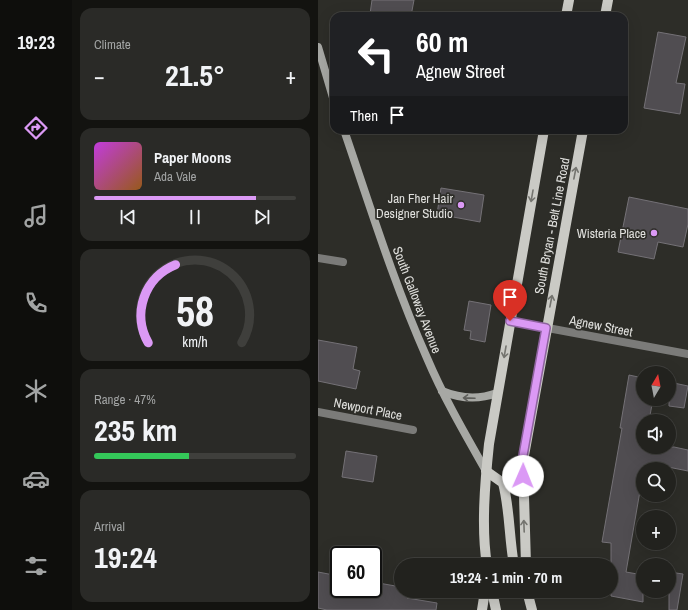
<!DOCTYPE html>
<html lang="en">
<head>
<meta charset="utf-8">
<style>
  :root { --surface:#22221e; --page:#2a2a27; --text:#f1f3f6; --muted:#a2a4a4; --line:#3f3f3c; --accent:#db99f5 }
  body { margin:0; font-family:"Archivo Narrow",sans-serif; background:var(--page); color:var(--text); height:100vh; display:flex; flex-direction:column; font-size:15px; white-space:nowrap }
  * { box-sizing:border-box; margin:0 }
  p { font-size:13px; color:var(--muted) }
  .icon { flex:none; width:22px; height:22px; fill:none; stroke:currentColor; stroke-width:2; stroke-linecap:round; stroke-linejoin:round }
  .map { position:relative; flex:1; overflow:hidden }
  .sheet { display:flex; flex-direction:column; gap:8px; padding:8px; background:#131310; width:246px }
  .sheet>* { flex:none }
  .banner { position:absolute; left:12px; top:12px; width:298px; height:122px; border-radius:12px; box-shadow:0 4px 16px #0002,0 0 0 1px var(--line); background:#202124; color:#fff; overflow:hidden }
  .needle { width:26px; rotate:10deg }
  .fabs { position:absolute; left:318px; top:366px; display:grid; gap:8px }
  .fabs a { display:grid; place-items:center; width:40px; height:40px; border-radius:50%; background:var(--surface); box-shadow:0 4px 16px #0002,0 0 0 1px var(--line); font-size:20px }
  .speed { position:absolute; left:12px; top:546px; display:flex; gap:8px; font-size:20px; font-weight:700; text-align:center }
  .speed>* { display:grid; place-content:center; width:52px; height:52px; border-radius:50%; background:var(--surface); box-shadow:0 4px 16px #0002,0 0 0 1px var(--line); line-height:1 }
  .speed .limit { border:2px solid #111; border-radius:6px; background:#fff; color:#111 }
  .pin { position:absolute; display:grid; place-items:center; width:34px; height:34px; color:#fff; margin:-41px -17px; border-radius:50% 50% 50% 0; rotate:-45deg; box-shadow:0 0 4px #0007 }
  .pin .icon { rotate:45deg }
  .me { position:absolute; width:44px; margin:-22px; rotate:1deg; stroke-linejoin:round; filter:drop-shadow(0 0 3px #0008) }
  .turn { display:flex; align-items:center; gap:14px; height:84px; padding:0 20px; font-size:18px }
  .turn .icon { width:52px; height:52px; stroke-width:2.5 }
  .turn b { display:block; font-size:28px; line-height:34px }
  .then { display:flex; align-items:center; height:38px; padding:0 20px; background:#0003; gap:8px; font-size:15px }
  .big { font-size:30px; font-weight:700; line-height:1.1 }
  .sheet .card { flex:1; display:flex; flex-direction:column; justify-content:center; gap:6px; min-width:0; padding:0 14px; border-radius:12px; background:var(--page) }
  .sheet .dial { align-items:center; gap:0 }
  .dial svg { height:104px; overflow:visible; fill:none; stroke:var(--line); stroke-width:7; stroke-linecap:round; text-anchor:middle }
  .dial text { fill:var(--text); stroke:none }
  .song { display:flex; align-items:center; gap:12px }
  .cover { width:48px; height:48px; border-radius:6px; background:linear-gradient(135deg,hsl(290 70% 55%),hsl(30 70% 35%)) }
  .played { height:4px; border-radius:2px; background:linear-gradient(90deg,var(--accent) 80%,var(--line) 80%) }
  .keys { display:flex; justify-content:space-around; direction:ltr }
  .heat { display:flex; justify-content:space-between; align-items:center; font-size:22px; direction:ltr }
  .charge { height:6px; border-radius:3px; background:linear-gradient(90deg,#34c759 47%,var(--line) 0) }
  .trip { position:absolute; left:76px; top:558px; width:224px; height:40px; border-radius:20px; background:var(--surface); box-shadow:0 4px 16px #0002,0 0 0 1px var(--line); font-weight:700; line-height:40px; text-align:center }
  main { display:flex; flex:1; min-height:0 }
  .dock { display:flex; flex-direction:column; width:72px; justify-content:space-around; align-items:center; background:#0e0e0c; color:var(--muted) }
  .dock .icon { width:28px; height:28px }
  .dock .on { color:var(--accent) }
  .dock b { font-size:18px; color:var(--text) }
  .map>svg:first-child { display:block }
  .building { fill:#504d51; stroke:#747176 }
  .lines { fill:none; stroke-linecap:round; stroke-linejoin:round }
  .street { stroke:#7b7b79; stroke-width:8 }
  .secondary { stroke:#a7a8a4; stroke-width:8 }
  .primary { stroke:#cacac5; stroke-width:10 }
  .oneway { stroke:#74746f }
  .oneway2 { stroke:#5e5e5a }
  .route-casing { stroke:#8e639f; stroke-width:10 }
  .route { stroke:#db99f5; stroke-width:7 }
  .poi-dot { fill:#db99f5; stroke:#2d2d28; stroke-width:1.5 }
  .labels { text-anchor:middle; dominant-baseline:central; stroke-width:3.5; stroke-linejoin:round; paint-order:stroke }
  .poi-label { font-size:13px; fill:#e0e0dd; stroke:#2d2d28; text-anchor:end }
  .street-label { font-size:13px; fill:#e0e0dd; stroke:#2d2d28 }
</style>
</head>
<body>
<main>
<nav class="dock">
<b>19:23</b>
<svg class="icon on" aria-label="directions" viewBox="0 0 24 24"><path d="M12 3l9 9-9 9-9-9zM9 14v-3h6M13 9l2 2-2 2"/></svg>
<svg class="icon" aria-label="music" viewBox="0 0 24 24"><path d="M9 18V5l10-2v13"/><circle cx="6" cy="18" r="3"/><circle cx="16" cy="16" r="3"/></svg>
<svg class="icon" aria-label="phone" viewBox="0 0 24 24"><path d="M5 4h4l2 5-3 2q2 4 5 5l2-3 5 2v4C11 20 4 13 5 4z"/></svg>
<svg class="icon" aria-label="climate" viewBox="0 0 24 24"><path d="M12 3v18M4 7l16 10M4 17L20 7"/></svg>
<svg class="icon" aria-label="car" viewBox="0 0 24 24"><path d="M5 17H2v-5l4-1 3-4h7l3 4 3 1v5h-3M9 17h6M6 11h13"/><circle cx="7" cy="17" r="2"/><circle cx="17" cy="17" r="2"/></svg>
<svg class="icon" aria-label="filters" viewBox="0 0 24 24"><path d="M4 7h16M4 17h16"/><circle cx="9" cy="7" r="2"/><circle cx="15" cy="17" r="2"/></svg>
</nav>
<section class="sheet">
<div class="card"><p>Climate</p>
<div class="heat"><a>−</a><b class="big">21.5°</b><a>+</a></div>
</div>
<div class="card">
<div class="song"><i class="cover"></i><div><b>Paper Moons</b><p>Ada Vale</p></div></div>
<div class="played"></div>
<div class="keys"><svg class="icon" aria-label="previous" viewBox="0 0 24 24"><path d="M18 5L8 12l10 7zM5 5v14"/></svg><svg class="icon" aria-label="pause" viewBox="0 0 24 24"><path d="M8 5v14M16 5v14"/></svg><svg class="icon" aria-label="next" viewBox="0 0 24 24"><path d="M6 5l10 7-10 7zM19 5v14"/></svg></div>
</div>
<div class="card dial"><svg viewBox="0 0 100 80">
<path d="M14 69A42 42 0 1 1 86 69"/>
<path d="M14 69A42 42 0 0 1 35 9" stroke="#db99f5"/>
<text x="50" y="56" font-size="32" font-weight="700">58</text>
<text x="50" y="72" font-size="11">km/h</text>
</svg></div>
<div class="card"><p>Range · 47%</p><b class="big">235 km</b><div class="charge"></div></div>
<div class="card"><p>Arrival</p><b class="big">19:24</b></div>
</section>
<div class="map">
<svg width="370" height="610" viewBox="0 0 370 610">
  <rect width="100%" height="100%" fill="#2d2d28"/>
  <g class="building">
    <polygon points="54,0 96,0 93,16 67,16 52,14"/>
    <polygon points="340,32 368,37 358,83 367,84 362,114 326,108"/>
    <polygon points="123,188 166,195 162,222 119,214"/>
    <polygon points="311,197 370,209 370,224 365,247 340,242 336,259 300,252"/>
    <polygon points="151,301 173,305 167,342 152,339 153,331 146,330"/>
    <polygon points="0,340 39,347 35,369 42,371 38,389 0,381"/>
    <polygon points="311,375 325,378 325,399 335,399 331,421 325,421 325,447 356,447 370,450 370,471 335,464 334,469 325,469 325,492 322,491 308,572 325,575 325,602 293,596 293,543 284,542 304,428 302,428"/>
    <polygon points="351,382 370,386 366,408 351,406"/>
    <polygon points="28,451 59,456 55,482 24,477"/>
    <polygon points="0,572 21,576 21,589 55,589 55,582 83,587 83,591 91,591 89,598 119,603 118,610 9,610 0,608"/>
    <polygon points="351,572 365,574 359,610 351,610"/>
  </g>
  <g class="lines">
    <g class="street">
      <polyline points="0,258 25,262"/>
      <polyline points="192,321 370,354"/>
      <polyline points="0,412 95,430"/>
    </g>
    <g class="secondary">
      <polyline points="0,47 16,101"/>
      <path d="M26,130C52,206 76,284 109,358C126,398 147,434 168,471"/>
      <path d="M124,391C143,399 160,400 179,393"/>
    </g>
    <g class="primary">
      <polyline points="248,16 251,0"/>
      <polyline points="287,16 290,0"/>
      <path d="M168,471L185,483C192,510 191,538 196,565"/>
      <path d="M169,565C163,528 167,482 171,444L226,130"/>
      <polyline points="208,565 205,461 265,130"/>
      <polyline points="174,591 178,610"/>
      <polyline points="209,591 214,610"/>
      <polyline points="164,610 167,591"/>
    </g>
  </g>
  <defs><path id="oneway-shaft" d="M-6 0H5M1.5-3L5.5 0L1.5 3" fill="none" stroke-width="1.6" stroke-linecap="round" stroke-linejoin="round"/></defs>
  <g class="oneway">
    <use href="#oneway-shaft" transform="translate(257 173) rotate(-79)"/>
    <use href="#oneway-shaft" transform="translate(214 196) rotate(100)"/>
    <use href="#oneway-shaft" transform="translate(233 301) rotate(-79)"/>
    <use href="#oneway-shaft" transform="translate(187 352) rotate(100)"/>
    <use href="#oneway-shaft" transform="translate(206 526) rotate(-92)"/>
  </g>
  <use class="oneway2" href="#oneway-shaft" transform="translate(151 398) rotate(-178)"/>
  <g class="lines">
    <defs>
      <polyline id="route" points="192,321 228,328 204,461 205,476"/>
    </defs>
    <use href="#route" class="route-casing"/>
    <use href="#route" class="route"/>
  </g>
  <g class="poi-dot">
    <circle cx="143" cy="205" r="4"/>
    <circle cx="336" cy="233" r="4"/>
  </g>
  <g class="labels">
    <g class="poi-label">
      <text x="135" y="198">Jan Fher Hair<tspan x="135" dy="15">Designer Studio</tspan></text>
      <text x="328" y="233">Wisteria Place</text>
    </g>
    <g class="street-label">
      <text transform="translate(234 226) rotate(-79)">South Bryan - Belt Line Road</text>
      <text transform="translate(99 300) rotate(69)">South Galloway Avenue</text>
      <text transform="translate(283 326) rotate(11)">Agnew Street</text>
      <text transform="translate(50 409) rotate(11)">Newport Place</text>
    </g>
  </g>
</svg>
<div class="fabs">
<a><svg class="needle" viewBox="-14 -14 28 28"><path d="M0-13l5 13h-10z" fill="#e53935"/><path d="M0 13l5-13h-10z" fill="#a2a4a4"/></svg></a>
<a><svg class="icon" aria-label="sound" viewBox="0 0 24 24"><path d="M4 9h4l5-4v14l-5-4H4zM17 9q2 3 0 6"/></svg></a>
<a><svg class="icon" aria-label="search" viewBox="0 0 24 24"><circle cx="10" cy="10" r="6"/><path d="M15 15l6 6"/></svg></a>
<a>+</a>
<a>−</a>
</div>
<div class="speed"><div class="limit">60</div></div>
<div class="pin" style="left:192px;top:321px;background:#d93025"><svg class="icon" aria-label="arrive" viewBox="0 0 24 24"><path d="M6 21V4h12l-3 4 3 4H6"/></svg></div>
<svg class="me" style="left:205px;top:476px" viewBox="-20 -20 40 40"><circle r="19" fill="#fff"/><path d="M0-13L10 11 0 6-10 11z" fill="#db99f5"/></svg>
<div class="trip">19:24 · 1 min · 70 m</div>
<div class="banner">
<div class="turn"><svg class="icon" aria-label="left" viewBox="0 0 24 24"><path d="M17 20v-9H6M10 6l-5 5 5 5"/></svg><div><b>60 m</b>Agnew Street</div></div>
<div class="then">Then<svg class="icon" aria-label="arrive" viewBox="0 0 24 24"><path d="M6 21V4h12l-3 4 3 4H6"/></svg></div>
</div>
</div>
</main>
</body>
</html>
